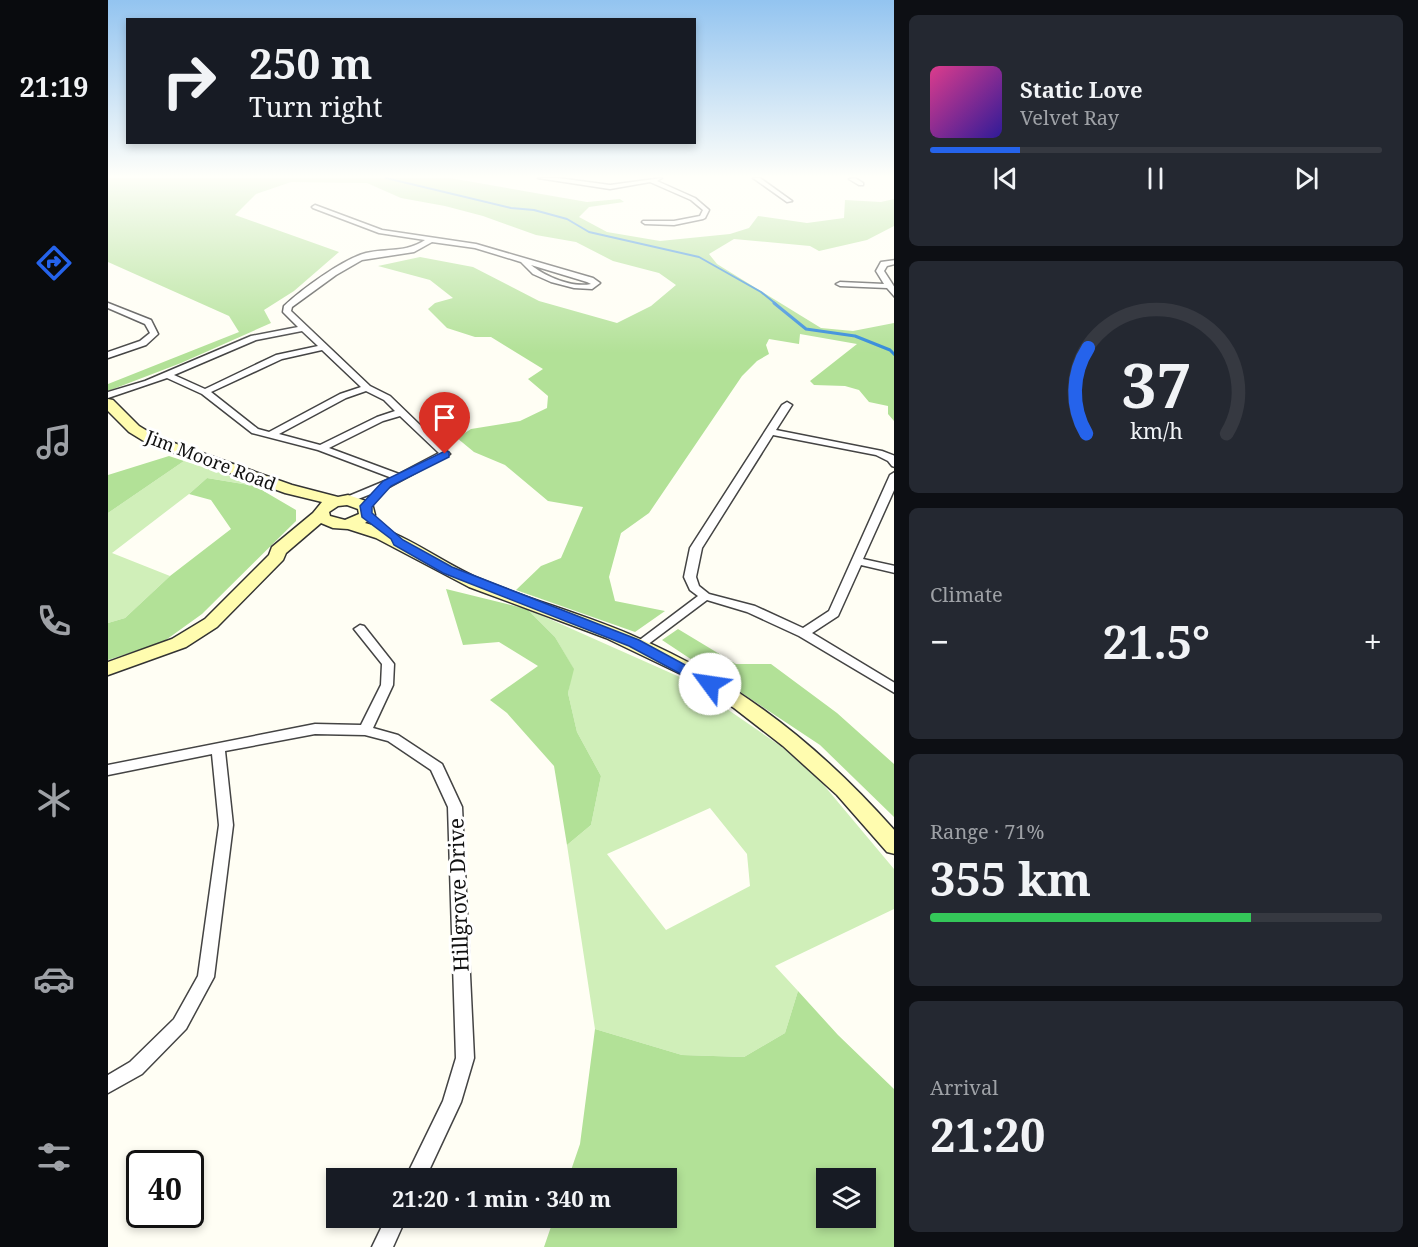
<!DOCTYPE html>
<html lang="en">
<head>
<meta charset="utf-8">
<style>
  :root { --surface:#171b24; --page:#242831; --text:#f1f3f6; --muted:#9ea1a6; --line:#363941; --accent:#2563eb }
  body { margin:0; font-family:"Noto Serif",serif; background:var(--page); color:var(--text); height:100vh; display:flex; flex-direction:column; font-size:22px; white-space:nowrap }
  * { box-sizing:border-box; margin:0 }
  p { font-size:20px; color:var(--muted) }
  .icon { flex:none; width:33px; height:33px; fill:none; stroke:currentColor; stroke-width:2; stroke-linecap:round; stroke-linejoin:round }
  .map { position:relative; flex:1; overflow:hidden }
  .sheet { display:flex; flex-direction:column; gap:15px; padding:15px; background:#0d0f14; width:524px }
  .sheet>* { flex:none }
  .banner { position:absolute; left:18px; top:18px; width:570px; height:126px; border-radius:0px; box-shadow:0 3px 9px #0003; background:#171b24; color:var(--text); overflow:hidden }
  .tools { position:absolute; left:708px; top:1168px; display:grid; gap:12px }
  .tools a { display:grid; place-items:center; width:60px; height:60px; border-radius:0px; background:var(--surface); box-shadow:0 3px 9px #0003; font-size:30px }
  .speed { position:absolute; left:18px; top:1150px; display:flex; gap:12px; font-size:30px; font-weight:700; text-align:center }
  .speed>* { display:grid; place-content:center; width:78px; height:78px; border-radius:50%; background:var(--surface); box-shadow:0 3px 9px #0003; line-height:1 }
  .speed .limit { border:3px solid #111; border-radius:9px; background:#fff; color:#111 }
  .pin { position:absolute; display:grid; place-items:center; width:51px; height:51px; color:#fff; margin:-62px -26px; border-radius:50% 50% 50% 0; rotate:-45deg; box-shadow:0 0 6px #0007 }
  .pin .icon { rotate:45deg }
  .me { position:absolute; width:66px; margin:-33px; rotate:301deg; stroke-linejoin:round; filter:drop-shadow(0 0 4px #0008) }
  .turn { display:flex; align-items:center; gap:21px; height:126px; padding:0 24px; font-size:27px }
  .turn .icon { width:78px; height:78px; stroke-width:2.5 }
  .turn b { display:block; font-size:42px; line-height:51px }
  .big { font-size:45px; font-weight:700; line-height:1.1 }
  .sheet .tile { flex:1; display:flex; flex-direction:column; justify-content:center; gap:9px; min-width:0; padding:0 21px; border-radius:9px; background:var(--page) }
  .sheet .dial { align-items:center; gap:0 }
  .dial svg { height:156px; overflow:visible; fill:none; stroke:var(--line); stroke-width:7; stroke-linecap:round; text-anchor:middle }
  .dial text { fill:var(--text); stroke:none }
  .song { display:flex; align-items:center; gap:18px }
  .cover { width:72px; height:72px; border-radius:9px; background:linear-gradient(135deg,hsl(330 70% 55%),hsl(250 70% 35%)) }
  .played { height:6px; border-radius:3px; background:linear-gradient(90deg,var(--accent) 20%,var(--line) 20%) }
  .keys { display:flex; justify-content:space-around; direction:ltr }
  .heat { display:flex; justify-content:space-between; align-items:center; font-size:33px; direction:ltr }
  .charge { height:9px; border-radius:4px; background:linear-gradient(90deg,#34c759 71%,var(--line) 0) }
  .trip { position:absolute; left:218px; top:1168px; width:351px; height:60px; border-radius:0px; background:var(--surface); box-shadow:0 3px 9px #0003; font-weight:700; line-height:60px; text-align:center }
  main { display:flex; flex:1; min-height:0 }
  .dock { display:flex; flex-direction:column; width:108px; justify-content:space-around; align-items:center; background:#090b0e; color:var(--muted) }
  .dock .icon { width:42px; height:42px }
  .dock .active { color:var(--accent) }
  .dock b { font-size:27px; color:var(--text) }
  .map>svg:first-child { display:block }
  .green { fill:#d0efb9; fill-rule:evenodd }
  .forest { fill:#b2e197; fill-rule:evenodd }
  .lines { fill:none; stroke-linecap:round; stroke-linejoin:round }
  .stream-far1 { stroke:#338ada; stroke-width:2 }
  .stream { stroke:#338ada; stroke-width:3 }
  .street-casing { stroke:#444; stroke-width:3 }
  .secondary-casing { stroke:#333; stroke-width:3 }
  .street { fill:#fff; fill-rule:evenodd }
  .secondary { fill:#fffcaf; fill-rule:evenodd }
  .route { fill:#2563eb; stroke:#184099; stroke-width:1.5 }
  .labels { text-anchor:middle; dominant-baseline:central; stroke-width:6; stroke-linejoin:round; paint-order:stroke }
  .street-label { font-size:18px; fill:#111; stroke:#fff }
  .near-street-label { font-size:21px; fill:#111; stroke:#fff }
</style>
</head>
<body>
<main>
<nav class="dock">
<b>21:19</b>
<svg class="icon active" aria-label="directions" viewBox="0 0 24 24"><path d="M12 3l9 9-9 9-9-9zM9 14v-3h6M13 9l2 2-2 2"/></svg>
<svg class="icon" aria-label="music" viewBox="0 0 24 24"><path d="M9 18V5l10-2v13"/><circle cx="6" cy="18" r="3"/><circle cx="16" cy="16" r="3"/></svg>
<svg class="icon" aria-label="phone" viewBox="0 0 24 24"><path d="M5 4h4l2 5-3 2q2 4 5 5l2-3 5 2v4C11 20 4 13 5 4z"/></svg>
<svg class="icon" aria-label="climate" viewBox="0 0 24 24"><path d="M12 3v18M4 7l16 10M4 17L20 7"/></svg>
<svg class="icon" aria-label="car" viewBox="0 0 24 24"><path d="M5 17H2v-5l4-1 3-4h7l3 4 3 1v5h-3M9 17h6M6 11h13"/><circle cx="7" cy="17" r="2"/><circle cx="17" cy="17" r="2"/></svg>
<svg class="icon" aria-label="filters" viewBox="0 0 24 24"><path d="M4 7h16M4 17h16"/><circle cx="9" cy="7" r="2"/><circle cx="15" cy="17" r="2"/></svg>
</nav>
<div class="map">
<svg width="787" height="1247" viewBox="0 0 787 1247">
  <rect width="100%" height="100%" fill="#fffef4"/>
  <g class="green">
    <polygon points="76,461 134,480 147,486 99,478 81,494 4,553 62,576 17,618 0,623 0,513"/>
    <path d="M419,609L574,678L674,747L714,783L786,869V909L667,966L690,991L677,1033L636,1057L574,1055L487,1029L459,845L483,825L493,776L469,732L460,693L465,668L447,637ZM602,808L639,854L642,886L558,930L499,854Z"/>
  </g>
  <g class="forest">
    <polygon points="0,178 342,178 479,202 512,199 516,202 481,207 471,217 499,232 552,241 622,234 641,228 650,216 699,223 736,218 737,200 773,202 786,199 786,226 759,240 711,251 702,246 626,239 601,254 609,264 713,328 745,331 786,323 786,421 780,414 780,406 761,402 751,390 737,386 706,385 702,381 749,344 692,334 691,344 661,339 658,345 661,354 649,361 634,376 541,513 513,533 501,577 507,601 557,611 527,632 408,590 433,566 453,558 475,507 440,501 397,465 366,452 349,438 363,429 412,421 439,408 440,396 420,379 435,369 383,337 367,337 339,328 320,309 327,303 345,298 322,280 270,266 312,257 365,267 431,301 509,323 543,306 568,285 551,273 505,261 468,242 428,235 375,216 337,206 293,198 259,183 183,182 148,194 127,215 231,252 186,291 156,310 163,323 73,363 0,391 0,384 131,332 121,316 0,262"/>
    <polygon points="61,456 76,461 0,513 0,475"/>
    <polygon points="99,478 147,486 188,510 188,521 94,614 55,642 0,660 0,623 17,618 62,576 123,529 103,500 81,494"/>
    <polygon points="338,589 419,609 447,637 466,669 460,693 469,732 493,776 483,825 459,845 446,766 399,713 382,700 430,666 391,642 355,645"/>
    <polygon points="570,629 628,664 663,664 729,713 786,764 786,817 712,745 554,640"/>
    <path d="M690,991L730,1035L786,1089V1247H436L446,1218H558V1179H460L472,1144L487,1029L574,1055L636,1057L677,1033ZM718,1179H758V1218H718Z"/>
  </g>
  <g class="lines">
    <polyline class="stream-far1" points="278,178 403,208 426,210 459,219 481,232 591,257 653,292 668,304"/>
    <polyline class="stream" points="666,303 698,329 747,336 782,350 787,355"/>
    <defs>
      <g id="street">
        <polygon points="430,178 450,178 502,185 554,178 549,181 587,198 601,210 597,218 595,219 566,225 537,224 534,222 535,221 566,221 592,216 595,210 583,200 542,182 502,189"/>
        <polygon points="645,178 652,178 684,201 679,202"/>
        <polygon points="747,178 755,183 755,185 751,185 741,179"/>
        <path d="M207,205L274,230L368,244L485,278L492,283L484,289L466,288L443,282L425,274L413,262L367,248L324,242L306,252L254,260L228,275L184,307L183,311L262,386L282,396L342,454L283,486L240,503L235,500L236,498L284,478L210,450L144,433L94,394L59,378L0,398V392L37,381L143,336L190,327L175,312L176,306C194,289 235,259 258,253C279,248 298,253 317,240L271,233L205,208L204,207ZM423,265L479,282L483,284C464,288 438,277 423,265ZM194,331L210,346L168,355L97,389L66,375L148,340ZM214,350L253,387L232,394L161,432L150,429L103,392L174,359ZM258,391L276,400L287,411L269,417L212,445L171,434L238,398ZM292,416L331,453L291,474L221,448L275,421Z"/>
        <polygon points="787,260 787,264 779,266 776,271 787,288 787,297 779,288 732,286 728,284 732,282 776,284 768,271 773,262"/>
        <polygon points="0,303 43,320 50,334 38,345 0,358 0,352 32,341 42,333 37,324 0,308"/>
        <polygon points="679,402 684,405 668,430 774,451 787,456 787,467 784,466 780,461 768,455 665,435 594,548 588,577 591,586 601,594 647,606 695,628 721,611 782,475 787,472 787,488 755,559 787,566 787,573 753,565 730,616 704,633 787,683 787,693 691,636 639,612 599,600 535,648 531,649 525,645 590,596 582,590 576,577 582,548 674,405"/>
        <polygon points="252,625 256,626 286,664 285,685 265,728 290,735 334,764 354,807 366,1058 353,1102 317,1179 297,1179 335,1101 348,1058 340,807 323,770 280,741 257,735 207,734 117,751 125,825 106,977 78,1029 34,1074 0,1093 0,1075 22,1062 66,1019 90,976 111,825 104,754 0,775 0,765 207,724 253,725 273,685 274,664 246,629"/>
        <polygon points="278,1218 298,1218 285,1247 264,1247"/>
      </g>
      <path id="secondary" d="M0,399L5,400L31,426L49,437L184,485L230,497L240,495L264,503L267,515L257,523C299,534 333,562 372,579C424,601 479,615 530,638C630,681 715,749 787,831V854L779,852L729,795L675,746L626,708L573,674L498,638L361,587L268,538L240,529L225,528L213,523L178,553L175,560L109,627L78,647L0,675V662L64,639L97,619L161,555L164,547L205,513L214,502L177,493L39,443L21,432L0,411ZM239,505L250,509L251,514L237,520L222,516L221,512L230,506Z"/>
    </defs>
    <use href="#street" class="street-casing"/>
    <use href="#secondary" class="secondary-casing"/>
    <use href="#street" class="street"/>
    <use href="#secondary" class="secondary"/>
  </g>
  <linearGradient id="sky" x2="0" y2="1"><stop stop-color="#93c4f0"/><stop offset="0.5" stop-color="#fffffa"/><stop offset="1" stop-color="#fffffa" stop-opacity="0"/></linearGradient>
  <rect width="787" height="353" fill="url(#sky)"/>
  <polygon class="route" points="337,451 341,452 341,457 283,486 264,507 264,513 295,540 344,567 531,640 607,681 609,684 607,687 597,687 521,646 335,573 286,545 283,539 254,517 252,506 275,481"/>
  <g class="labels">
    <g class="street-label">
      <text transform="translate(103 460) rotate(21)">Jim Moore Road</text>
    </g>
    <g class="near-street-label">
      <text transform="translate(350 895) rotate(-92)">Hillgrove Drive</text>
    </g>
  </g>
</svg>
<div class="tools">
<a><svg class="icon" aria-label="layers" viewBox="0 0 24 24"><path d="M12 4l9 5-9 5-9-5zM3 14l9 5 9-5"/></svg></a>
</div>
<div class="speed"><div class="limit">40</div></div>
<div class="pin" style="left:337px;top:454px;background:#d93025"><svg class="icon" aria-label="arrive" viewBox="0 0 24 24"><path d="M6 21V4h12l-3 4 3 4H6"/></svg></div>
<svg class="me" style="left:602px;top:684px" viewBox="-20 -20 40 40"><circle r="19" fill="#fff"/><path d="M0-13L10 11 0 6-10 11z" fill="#2563eb"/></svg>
<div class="trip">21:20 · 1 min · 340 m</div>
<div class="banner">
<div class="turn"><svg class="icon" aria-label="right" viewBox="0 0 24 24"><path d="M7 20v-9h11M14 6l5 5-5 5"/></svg><div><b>250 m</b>Turn right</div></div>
</div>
</div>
<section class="sheet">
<div class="tile">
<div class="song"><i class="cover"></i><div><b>Static Love</b><p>Velvet Ray</p></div></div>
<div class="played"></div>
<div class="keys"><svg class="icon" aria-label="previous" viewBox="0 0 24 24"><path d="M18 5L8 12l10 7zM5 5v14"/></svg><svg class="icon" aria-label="pause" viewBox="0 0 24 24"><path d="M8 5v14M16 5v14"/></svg><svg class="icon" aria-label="next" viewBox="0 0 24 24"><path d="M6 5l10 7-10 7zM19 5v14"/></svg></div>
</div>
<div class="tile dial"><svg viewBox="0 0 100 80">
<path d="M14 69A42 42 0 1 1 86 69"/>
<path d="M14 69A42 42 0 0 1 15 25" stroke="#2563eb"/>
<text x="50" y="56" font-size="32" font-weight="700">37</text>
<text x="50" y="72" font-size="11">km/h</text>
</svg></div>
<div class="tile"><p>Climate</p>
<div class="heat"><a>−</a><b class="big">21.5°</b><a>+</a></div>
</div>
<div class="tile"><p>Range · 71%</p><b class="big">355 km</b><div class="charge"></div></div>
<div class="tile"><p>Arrival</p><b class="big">21:20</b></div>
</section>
</main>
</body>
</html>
